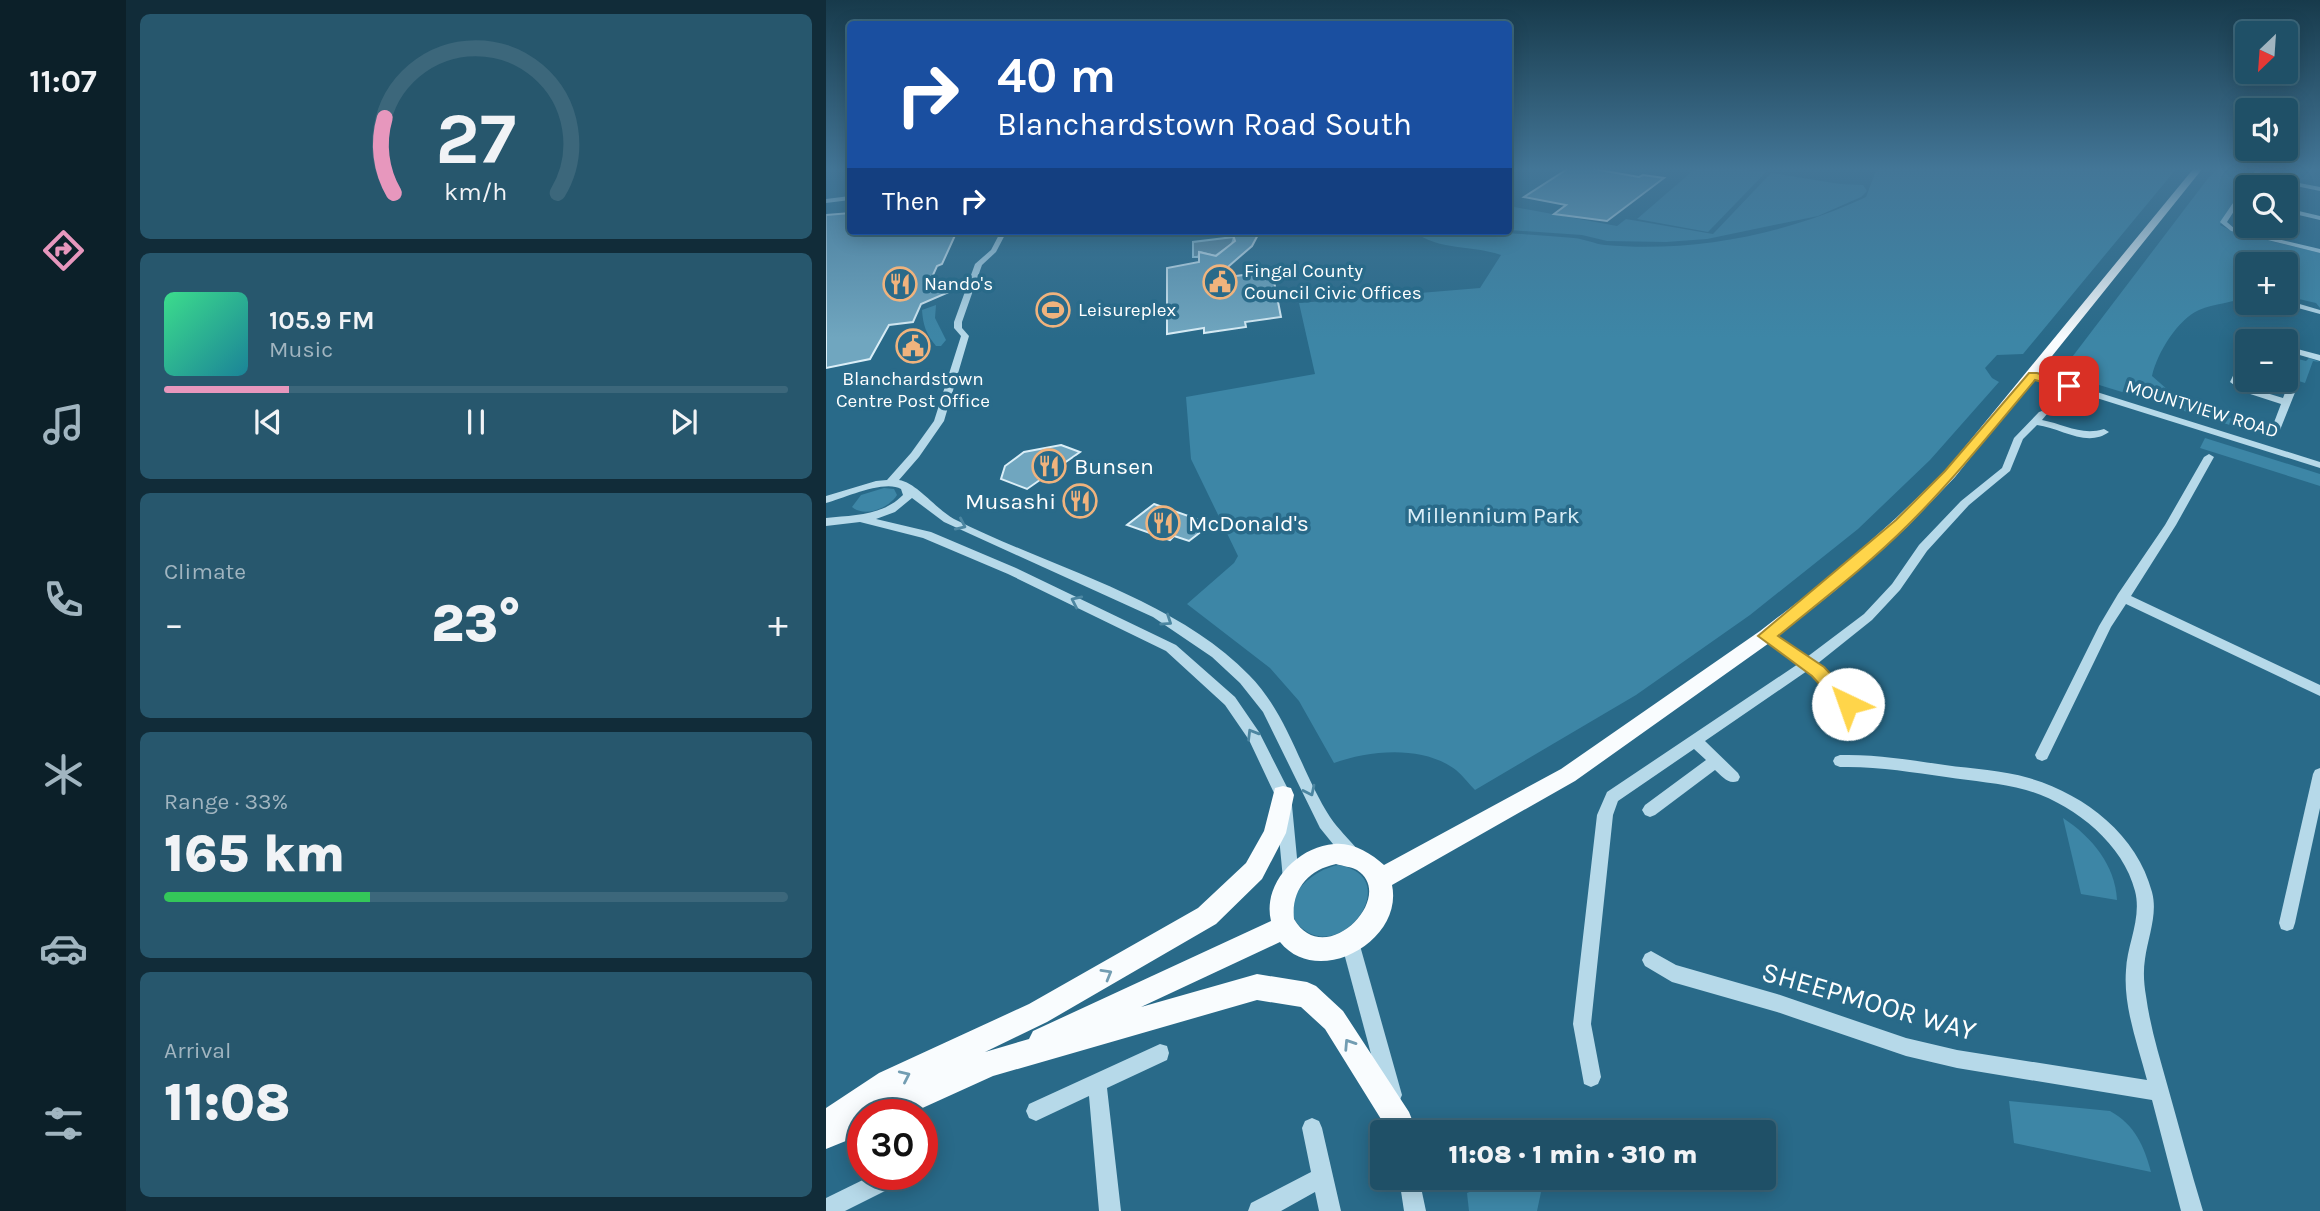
<!DOCTYPE html>
<html lang="en">
<head>
<meta charset="utf-8">
<style>
  :root { --surface:#1f5067; --page:#27576d; --text:#f1f3f6; --muted:#a1b5c0; --line:#3c677b; --accent:#e797bd }
  body { margin:0; font-family:Karla,sans-serif; background:var(--page); color:var(--text); height:100vh; display:flex; flex-direction:column; font-size:26px; white-space:nowrap }
  * { box-sizing:border-box; margin:0 }
  p { font-size:23px; color:var(--muted) }
  .icon { flex:none; width:38px; height:38px; fill:none; stroke:currentColor; stroke-width:2; stroke-linecap:round; stroke-linejoin:round }
  .map { position:relative; flex:1; overflow:hidden }
  .details { display:flex; flex-direction:column; gap:14px; padding:14px; background:#112c39; width:700px }
  .details>* { flex:none }
  .guide { position:absolute; left:21px; top:21px; width:665px; height:214px; border-radius:7px; box-shadow:0 4px 18px #0003,0 0 0 2px var(--line); background:#1a4fa0; color:#fff; overflow:hidden }
  .needle { width:46px; rotate:205deg }
  .fabs { position:absolute; left:1409px; top:21px; display:grid; gap:14px }
  .fabs a { display:grid; place-items:center; width:63px; height:63px; border-radius:7px; background:var(--surface); box-shadow:0 4px 18px #0003,0 0 0 2px var(--line); font-size:35px }
  .speed { position:absolute; left:21px; top:1099px; display:flex; gap:14px; font-size:35px; font-weight:700; text-align:center }
  .speed>* { display:grid; place-content:center; width:91px; height:91px; border-radius:50%; background:var(--surface); box-shadow:0 4px 18px #0003,0 0 0 2px var(--line); line-height:1 }
  .speed .limit { border:10px solid #d22; background:#fff; color:#111 }
  .pin { position:absolute; display:grid; place-items:center; width:60px; height:60px; color:#fff; margin:-30px; border-radius:14px; box-shadow:0 4px 10px #0006 }
  .me { position:absolute; width:77px; margin:-38px; rotate:318deg; stroke-linejoin:round; filter:drop-shadow(0 0 5px #0008) }
  .turn { display:flex; align-items:center; gap:24px; height:147px; padding:0 35px; font-size:32px }
  .turn .icon { width:91px; height:91px; stroke-width:2.5 }
  .turn b { display:block; font-size:49px; line-height:60px }
  .then { display:flex; align-items:center; height:66px; padding:0 35px; background:#0003; gap:14px; font-size:26px }
  .big { font-size:52px; font-weight:800; line-height:1.1 }
  .details .widget { flex:1; display:flex; flex-direction:column; justify-content:center; gap:10px; min-width:0; padding:0 24px; border-radius:10px; background:var(--page) }
  .details .dial { align-items:center; gap:0 }
  .dial svg { height:182px; overflow:visible; fill:none; stroke:var(--line); stroke-width:7; stroke-linecap:round; text-anchor:middle }
  .dial text { fill:var(--text); stroke:none }
  .song { display:flex; align-items:center; gap:21px }
  .cover { width:84px; height:84px; border-radius:10px; background:linear-gradient(135deg,hsl(150 70% 55%),hsl(190 70% 35%)) }
  .played { height:7px; border-radius:4px; background:linear-gradient(90deg,var(--accent) 20%,var(--line) 20%) }
  .keys { display:flex; justify-content:space-around; direction:ltr }
  .heat { display:flex; justify-content:space-between; align-items:center; font-size:38px; direction:ltr }
  .charge { height:10px; border-radius:5px; background:linear-gradient(90deg,#34c759 33%,var(--line) 0) }
  .trip { position:absolute; left:544px; top:1120px; width:406px; height:70px; border-radius:7px; background:var(--surface); box-shadow:0 4px 18px #0003,0 0 0 2px var(--line); font-weight:800; line-height:70px; text-align:center }
  main { display:flex; flex:1; min-height:0 }
  .menu { display:flex; flex-direction:column; width:126px; justify-content:space-around; align-items:center; background:#0c2029; color:var(--muted) }
  .menu .icon { width:49px; height:49px }
  .menu .on { color:var(--accent) }
  .menu b { font-size:32px; color:var(--text) }
  .map>svg:first-child { display:block }
  .green { fill:#3d86a6 }
  .water { fill:#6a95a9; stroke:#abd7e9; stroke-width:2 }
  .building { fill:#70a6bf; stroke:#daeef7; stroke-width:2 }
  .lines { fill:none; stroke-linecap:round; stroke-linejoin:round }
  .minor { fill:#b6d9e9; fill-rule:evenodd }
  .major { fill:#f9fcfe; fill-rule:evenodd }
  .oneway { stroke:#4c86a1 }
  .oneway2 { stroke:#729db2 }
  .route { fill:#ffd54a; stroke:#a68a30; stroke-width:2 }
  .labels { text-anchor:middle; dominant-baseline:central; stroke-width:7; stroke-linejoin:round; paint-order:stroke }
  .far-poi-label { font-size:19px; fill:#fff; stroke:#296a89; text-anchor:start }
  .far-street-label { font-size:19px; fill:#fff; stroke:#296a89 }
  .poi-label { font-size:23px; fill:#fff; stroke:#296a89; text-anchor:start }
  .park-label { font-size:23px; fill:#daeef7; stroke:#296a89 }
  .near-street-label { font-size:28px; fill:#fff; stroke:#296a89 }
</style>
</head>
<body>
<main>
<nav class="menu">
<b>11:07</b>
<svg class="icon on" aria-label="directions" viewBox="0 0 24 24"><path d="M12 3l9 9-9 9-9-9zM9 14v-3h6M13 9l2 2-2 2"/></svg>
<svg class="icon" aria-label="music" viewBox="0 0 24 24"><path d="M9 18V5l10-2v13"/><circle cx="6" cy="18" r="3"/><circle cx="16" cy="16" r="3"/></svg>
<svg class="icon" aria-label="phone" viewBox="0 0 24 24"><path d="M5 4h4l2 5-3 2q2 4 5 5l2-3 5 2v4C11 20 4 13 5 4z"/></svg>
<svg class="icon" aria-label="climate" viewBox="0 0 24 24"><path d="M12 3v18M4 7l16 10M4 17L20 7"/></svg>
<svg class="icon" aria-label="car" viewBox="0 0 24 24"><path d="M5 17H2v-5l4-1 3-4h7l3 4 3 1v5h-3M9 17h6M6 11h13"/><circle cx="7" cy="17" r="2"/><circle cx="17" cy="17" r="2"/></svg>
<svg class="icon" aria-label="filters" viewBox="0 0 24 24"><path d="M4 7h16M4 17h16"/><circle cx="9" cy="7" r="2"/><circle cx="15" cy="17" r="2"/></svg>
</nav>
<section class="details">
<div class="widget dial"><svg viewBox="0 0 100 80">
<path d="M14 69A42 42 0 1 1 86 69"/>
<path d="M14 69A42 42 0 0 1 10 36" stroke="#e797bd"/>
<text x="50" y="56" font-size="32" font-weight="700">27</text>
<text x="50" y="72" font-size="11">km/h</text>
</svg></div>
<div class="widget">
<div class="song"><i class="cover"></i><div><b>105.9 FM</b><p>Music</p></div></div>
<div class="played"></div>
<div class="keys"><svg class="icon" aria-label="previous" viewBox="0 0 24 24"><path d="M18 5L8 12l10 7zM5 5v14"/></svg><svg class="icon" aria-label="pause" viewBox="0 0 24 24"><path d="M8 5v14M16 5v14"/></svg><svg class="icon" aria-label="next" viewBox="0 0 24 24"><path d="M6 5l10 7-10 7zM19 5v14"/></svg></div>
</div>
<div class="widget"><p>Climate</p>
<div class="heat"><a>−</a><b class="big">23°</b><a>+</a></div>
</div>
<div class="widget"><p>Range · 33%</p><b class="big">165 km</b><div class="charge"></div></div>
<div class="widget"><p>Arrival</p><b class="big">11:08</b></div>
</section>
<div class="map">
<svg width="1494" height="1211" viewBox="0 0 1494 1211">
  <rect width="100%" height="100%" fill="#296a89"/>
  <g class="green">
    <polygon points="870,168 941,171 882,232 811,219"/>
    <path d="M1051,168H1351L1197,354L1171,355L1159,368L1166,378L1173,382L1104,460L1032,529L924,615L810,695L649,790C643,784 637,776 630,770C597,745 544,750 508,763L473,701L444,668L361,604L408,563L412,556L365,459L360,397L489,374L473,303L654,288L675,255C647,245 612,251 587,231C641,231 695,233 748,238C759,239 769,244 779,245C867,253 961,234 1040,197Z"/>
    <path d="M1393,168H1429L1394,225L1408,232L1494,253V308L1490,303L1460,296V264H1421V295C1408,304 1388,303 1373,310C1352,319 1331,353 1326,376L1358,404L1429,426L1428,430L1444,435L1443,437L1234,373L1383,177Z"/>
    <polygon points="945,173 1014,184 1037,185 1041,191 1035,197 992,216 881,239 840,242 781,241 756,235 683,230 683,206 791,226 800,219 887,234"/>
    <path d="M110,305L109,318L120,340L115,346H110C100,334 97,325 96,310Z"/>
    <polygon points="1460,356 1480,361 1483,358 1494,362 1487,361 1479,383 1460,377"/>
    <polygon points="1379,438 1494,474 1494,486 1374,448"/>
    <path d="M58,488L68,489L71,495C63,508 39,518 26,507L35,495Z"/>
    <path d="M1237,818C1266,837 1289,865 1291,900L1255,894Z"/>
    <path d="M512,865C579,876 518,962 477,929C446,904 485,870 512,865Z"/>
    <path d="M1183,1101L1284,1111C1309,1125 1318,1146 1325,1172L1188,1143Z"/>
    <polygon points="678,1178 718,1178 711,1211 643,1211 641,1193"/>
  </g>
  <polygon class="water" points="408,237 406,244 389,256 374,252 372,257 367,257 367,242"/>
  <g class="building">
    <polygon points="743,168 762,168 813,177 817,175 838,178 781,221 728,214 740,205 698,197"/>
    <polygon points="24,213 24,231 131,231 116,264 111,266 102,286 123,292 95,304 87,322 63,325 44,359 0,368 0,215"/>
    <polygon points="434,231 426,246 388,279 446,271 455,317 419,322 420,327 378,333 378,328 341,334 341,268 373,262 373,252 390,256 409,241 407,235"/>
    <polygon points="235,445 254,452 201,489 175,479 179,466 198,452"/>
    <polygon points="328,504 371,519 367,522 381,527 363,541 348,536 344,540 301,525"/>
  </g>
  <g class="lines">
    <g class="minor">
      <polygon points="691,168 682,174 684,168"/>
      <polygon points="1431,168 1437,168 1432,175 1494,187 1494,191 1430,178 1424,187 1421,187 1421,191 1401,222 1409,229 1494,249 1494,253 1405,231 1395,223 1394,222"/>
      <polygon points="24,196 24,200 0,203 0,199"/>
      <polygon points="1460,208 1494,216 1494,220 1460,212"/>
      <path d="M175,231H181L170,252L156,265L136,322V328L143,336L118,421L93,457L73,480C91,483 110,509 128,519C223,567 348,598 423,675C462,714 475,772 504,817C512,829 523,839 532,850L534,855L532,860L526,862L520,860L494,828L437,712L414,683L386,657L327,617L118,522L86,498L69,512L50,519L105,532L190,568L350,645L409,697L433,732L465,795L473,879L471,884L465,887L459,884L457,879L449,795L423,740L399,705L340,651L182,574L97,538L34,522L0,526V518C28,515 56,516 77,495L75,489C59,479 18,498 0,503V496L50,481L61,480L85,453L108,421L135,336L128,328V322L149,264L165,250Z"/>
      <polygon points="1460,300 1494,310 1494,314 1457,304"/>
      <polygon points="1460,346 1494,355 1494,361 1460,351"/>
      <polygon points="1421,352 1421,364 1413,381 1424,388 1457,398 1460,390 1454,380 1460,380 1460,378 1470,390 1452,435 1446,435 1444,433 1455,404 1418,392 1404,382 1417,355"/>
      <polygon points="1207,372 1494,462 1494,468 1204,377 1203,375"/>
      <path d="M1216,411L1221,414L1216,420C1238,424 1255,436 1278,429L1283,432C1261,448 1235,428 1211,425L1197,439L1184,471L1143,505L1101,551L1074,590L1046,620L991,664C1009,678 1046,710 1036,737L1031,739L1026,737C1023,730 1023,722 1020,714C1013,696 996,683 981,671L879,741L912,773L914,777L912,781C902,785 896,776 889,770L829,815L824,817L819,815L816,810L819,805L880,760L868,749L792,801L787,815L765,1024L775,1077L772,1084L765,1087L758,1084L747,1024L771,815L781,792L972,664L936,639L934,636L936,633H944L981,657L1038,614L1066,584L1093,545L1135,501L1176,468L1188,438L1213,412Z"/>
      <polygon points="1383,454 1388,457 1350,525 1305,596 1494,685 1494,696 1300,604 1285,627 1221,759 1216,761 1211,759 1209,755 1273,626 1292,594 1339,525 1378,457"/>
      <path d="M1014,755C1050,754 1084,760 1119,765C1147,769 1176,770 1203,778C1258,794 1311,834 1326,892C1332,914 1322,937 1319,959C1317,972 1318,984 1320,996C1324,1026 1333,1055 1341,1084C1353,1126 1364,1169 1377,1211H1355L1326,1100L1131,1068L1080,1056L951,1012L846,982L819,966L816,960L819,954L825,951L850,965L951,994L1080,1038L1131,1050L1321,1080C1312,1045 1297,1007 1300,970C1301,944 1316,918 1309,891C1297,843 1246,803 1200,790C1174,783 1147,781 1120,777C1085,772 1050,766 1014,767L1009,765L1007,761L1009,757Z"/>
      <polygon points="1494,768 1494,808 1469,923 1467,929 1461,931 1455,929 1453,923 1487,774 1489,770"/>
      <polygon points="524,933 530,936 533,942 576,1095 573,1102 566,1105 559,1102 556,1095 515,942 518,936"/>
      <polygon points="334,1044 341,1046 343,1053 341,1060 281,1088 295,1211 273,1211 263,1096 210,1121 203,1118 200,1111 203,1104"/>
      <polygon points="486,1118 493,1121 496,1128 515,1211 493,1211 489,1192 455,1211 422,1211 425,1203 485,1172 476,1128 479,1121"/>
      <polygon points="49,1174 82,1174 79,1181 19,1211 0,1211 0,1198"/>
      <polygon points="573,1178 593,1178 600,1211 578,1211"/>
    </g>
    <path class="major" d="M1368,168H1377L1129,477L1081,527L1011,589L946,641L749,781L566,885C578,941 492,989 454,942L315,1007L431,974L481,982L490,986L517,1011L583,1112L587,1122L583,1132H563L499,1029L475,1007L431,1000L167,1076L81,1115H37V1134L0,1149V1108L53,1073L203,1004L372,908L420,863L438,831L449,788L457,786L465,788L468,795L460,833L436,879L390,924L221,1022L159,1052L203,1039L207,1031L445,921C436,884 471,847 508,844C526,842 545,853 558,865L735,769L934,631L999,581L1069,519L1119,471ZM510,864C516,866 526,867 531,870C572,896 499,972 468,919C465,890 482,870 510,864Z"/>
  </g>
  <defs><path id="oneway-chevron" d="M-2-3.5L2.5 0L-2 3.5" fill="none" stroke-width="1.6" stroke-linecap="round" stroke-linejoin="round" transform="scale(1.75)"/></defs>
  <g class="oneway">
    <use href="#oneway-chevron" transform="translate(135 525) rotate(25)"/>
    <use href="#oneway-chevron" transform="translate(250 601) rotate(-155)"/>
    <use href="#oneway-chevron" transform="translate(341 621) rotate(34)"/>
    <use href="#oneway-chevron" transform="translate(426 734) rotate(-121)"/>
    <use href="#oneway-chevron" transform="translate(484 791) rotate(64)"/>
  </g>
  <g class="oneway2">
    <use href="#oneway-chevron" transform="translate(281 974) rotate(-30)"/>
    <use href="#oneway-chevron" transform="translate(523 1044) rotate(-123)"/>
    <use href="#oneway-chevron" transform="translate(79 1076) rotate(-25)"/>
  </g>
  <linearGradient id="sky" x2="0" y2="1"><stop stop-color="#173a4b"/><stop offset="0.5" stop-color="#437697"/><stop offset="1" stop-color="#437697" stop-opacity="0"/></linearGradient>
  <rect width="1494" height="338" fill="url(#sky)"/>
  <path class="route" d="M1203,373H1211L1249,386L1243,390L1209,380C1168,429 1128,479 1082,525C1042,565 996,600 952,636L998,667L1028,699L1031,704L1028,709H1016L986,676L932,636L1070,520L1119,471Z"/>
  <defs>
    <symbol id="civic-ring" viewBox="-11 -11 22 22"><circle r="9.5" fill="#296a89" stroke="#f0b37d" stroke-width="1.5"/><path d="M-.6-6.5H3V-4.5H.6V-3L4-1V1h2V6H-6V1h2V-1L-.6-3ZM-1.2 2.5V6h2.4V2.5Z" fill="#f0b37d"/></symbol>
    <symbol id="restaurant-ring" viewBox="-11 -11 22 22"><circle r="9.5" fill="#296a89" stroke="#f0b37d" stroke-width="1.5"/><path d="M-5-6h1v4h1v-4h1v4h1v-4h1v5L-1.5 .5V6h-2V.5L-5-1ZM5-6V6H3V1.5H1.5Q1.5-4 5-6Z" fill="#f0b37d"/></symbol>
    <symbol id="stadium-ring" viewBox="-11 -11 22 22"><circle r="9.5" fill="#296a89" stroke="#f0b37d" stroke-width="1.5"/><path d="M0-5a6.5 5 0 1 0 0 10a6.5 5 0 1 0 0-10ZM-3.5-1.8h7v3.6h-7Z" fill="#f0b37d"/></symbol>
  </defs>
  <g fill-rule="evenodd">
    <use href="#civic-ring" x="375" y="263" width="38" height="38"/>
    <use href="#restaurant-ring" x="55" y="265" width="38" height="38"/>
    <use href="#stadium-ring" x="208" y="291" width="38" height="38"/>
    <use href="#civic-ring" x="68" y="327" width="38" height="38"/>
    <use href="#restaurant-ring" x="204" y="447" width="38" height="38"/>
    <use href="#restaurant-ring" x="235" y="482" width="38" height="38"/>
    <use href="#restaurant-ring" x="318" y="504" width="38" height="38"/>
  </g>
  <g class="labels">
    <g class="far-poi-label">
      <text x="418" y="271">Fingal County<tspan x="418" dy="22">Council Civic Offices</tspan></text>
      <text x="98" y="284">Nando's</text>
      <text x="252" y="310">Leisureplex</text>
      <text x="87" y="379" text-anchor="middle">Blanchardstown<tspan x="87" dy="22">Centre Post Office</tspan></text>
    </g>
    <g class="far-street-label">
      <text transform="translate(1376 409) rotate(17)">MOUNTVIEW ROAD</text>
    </g>
    <g class="poi-label">
      <text x="248" y="466">Bunsen</text>
      <text x="230" y="501" text-anchor="end">Musashi</text>
      <text x="362" y="523">McDonald's</text>
    </g>
    <g class="park-label">
      <text x="667" y="515">Millennium Park</text>
    </g>
    <g class="near-street-label">
      <text transform="translate(1043 1001) rotate(16)">SHEEPMOOR WAY</text>
    </g>
  </g>
</svg>
<div class="fabs">
<a><svg class="needle" viewBox="-14 -14 28 28"><path d="M0-13l5 13h-10z" fill="#e53935"/><path d="M0 13l5-13h-10z" fill="#a1b5c0"/></svg></a>
<a><svg class="icon" aria-label="sound" viewBox="0 0 24 24"><path d="M4 9h4l5-4v14l-5-4H4zM17 9q2 3 0 6"/></svg></a>
<a><svg class="icon" aria-label="search" viewBox="0 0 24 24"><circle cx="10" cy="10" r="6"/><path d="M15 15l6 6"/></svg></a>
<a>+</a>
<a>−</a>
</div>
<div class="speed"><div class="limit">30</div></div>
<div class="pin" style="left:1243px;top:386px;background:#d93025"><svg class="icon" aria-label="arrive" viewBox="0 0 24 24"><path d="M6 21V4h12l-3 4 3 4H6"/></svg></div>
<svg class="me" style="left:1022px;top:704px" viewBox="-20 -20 40 40"><circle r="19" fill="#fff"/><path d="M0-13L10 11 0 6-10 11z" fill="#ffd54a"/></svg>
<div class="trip">11:08 · 1 min · 310 m</div>
<div class="guide">
<div class="turn"><svg class="icon" aria-label="right" viewBox="0 0 24 24"><path d="M7 20v-9h11M14 6l5 5-5 5"/></svg><div><b>40 m</b>Blanchardstown Road South</div></div>
<div class="then">Then<svg class="icon" aria-label="right" viewBox="0 0 24 24"><path d="M7 20v-9h11M14 6l5 5-5 5"/></svg></div>
</div>
</div>
</main>
</body>
</html>
